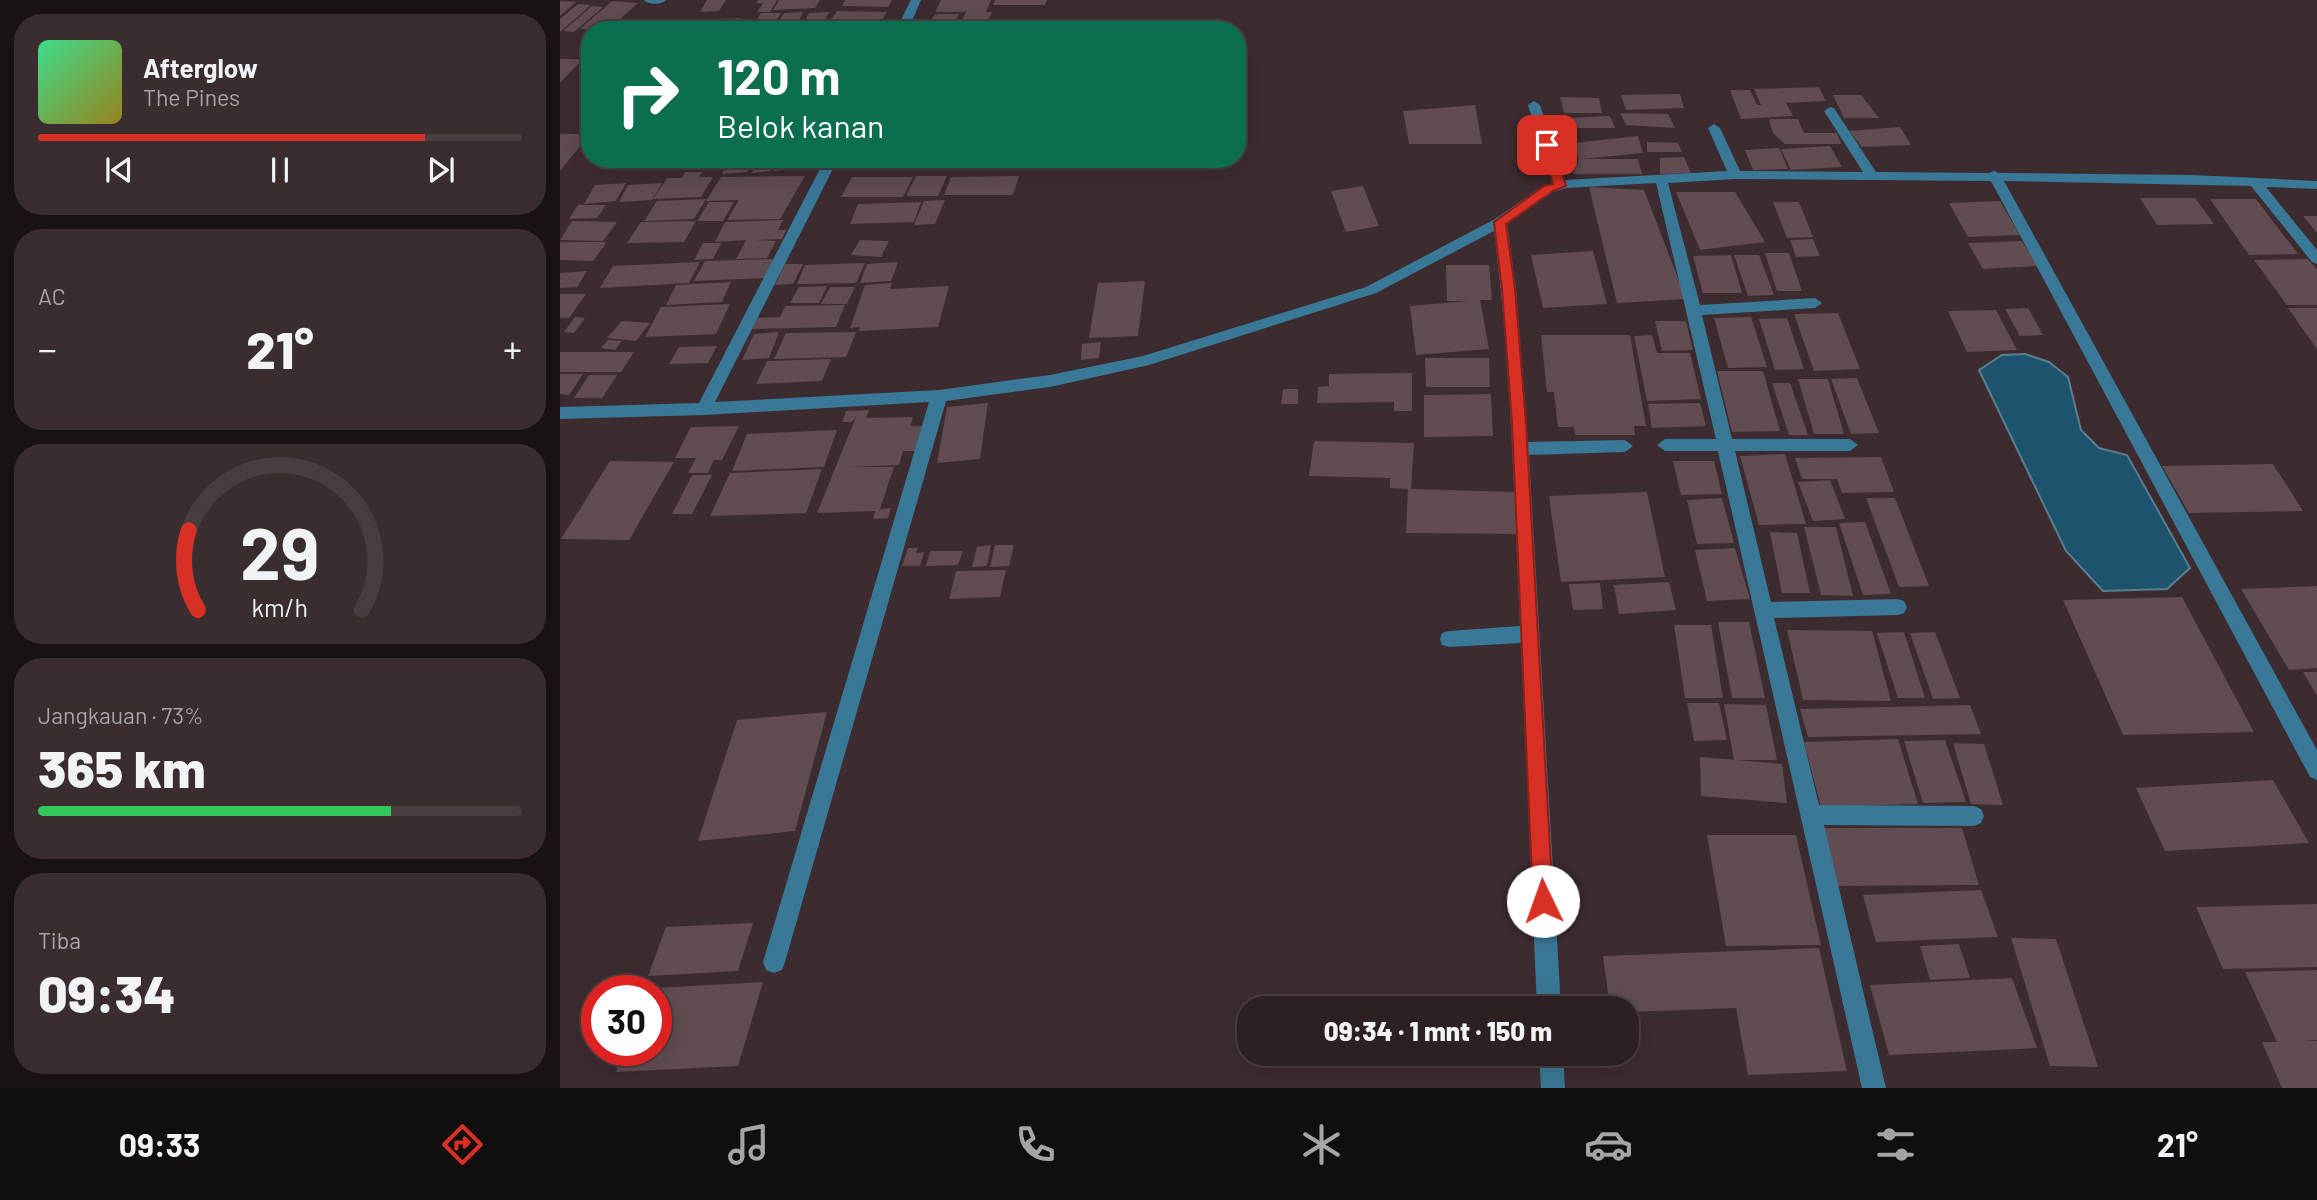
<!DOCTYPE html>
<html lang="id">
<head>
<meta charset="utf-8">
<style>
  :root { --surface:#2d2023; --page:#392d30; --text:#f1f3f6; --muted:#a7a3a6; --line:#483e41; --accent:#d93025 }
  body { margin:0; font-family:Barlow,sans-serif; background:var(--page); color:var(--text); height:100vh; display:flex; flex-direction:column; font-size:26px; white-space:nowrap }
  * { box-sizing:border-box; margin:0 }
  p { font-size:23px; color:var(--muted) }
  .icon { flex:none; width:38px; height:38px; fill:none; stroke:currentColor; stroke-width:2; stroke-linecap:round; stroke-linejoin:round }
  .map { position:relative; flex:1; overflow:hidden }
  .sheet { display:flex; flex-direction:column; gap:14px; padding:14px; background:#191213; width:560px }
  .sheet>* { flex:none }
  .guide { position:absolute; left:21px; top:21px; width:665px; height:147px; border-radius:28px; box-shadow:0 7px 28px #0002,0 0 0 2px var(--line); background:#0b6e4f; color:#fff; overflow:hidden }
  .speed { position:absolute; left:21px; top:975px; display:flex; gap:14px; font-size:35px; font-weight:700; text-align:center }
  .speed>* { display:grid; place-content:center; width:91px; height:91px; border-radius:50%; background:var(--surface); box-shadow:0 7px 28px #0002,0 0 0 2px var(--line); line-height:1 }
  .speed .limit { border:10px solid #d22; background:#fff; color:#111 }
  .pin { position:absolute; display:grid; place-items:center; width:60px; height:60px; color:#fff; margin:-30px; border-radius:14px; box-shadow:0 4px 10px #0006 }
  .me { position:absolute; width:77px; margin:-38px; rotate:357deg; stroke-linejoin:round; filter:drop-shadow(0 0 5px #0008) }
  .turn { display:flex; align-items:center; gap:24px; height:147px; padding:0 21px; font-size:32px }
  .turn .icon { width:91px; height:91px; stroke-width:2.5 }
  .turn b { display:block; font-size:49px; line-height:60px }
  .big { font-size:52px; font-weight:800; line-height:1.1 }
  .sheet .widget { flex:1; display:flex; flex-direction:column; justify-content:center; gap:10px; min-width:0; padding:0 24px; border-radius:28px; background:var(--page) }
  .sheet .dial { align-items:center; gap:0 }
  .dial svg { height:182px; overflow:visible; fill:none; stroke:var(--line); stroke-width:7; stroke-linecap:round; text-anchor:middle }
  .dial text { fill:var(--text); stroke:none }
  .song { display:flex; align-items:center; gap:21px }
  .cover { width:84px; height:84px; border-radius:10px; background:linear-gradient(135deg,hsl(150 70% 55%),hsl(50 70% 35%)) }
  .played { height:7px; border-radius:4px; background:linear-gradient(90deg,var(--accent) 80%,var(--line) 80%) }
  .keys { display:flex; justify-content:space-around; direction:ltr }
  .heat { display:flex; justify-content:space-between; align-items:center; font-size:38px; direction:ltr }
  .charge { height:10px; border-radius:5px; background:linear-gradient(90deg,#34c759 73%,var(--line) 0) }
  .trip { position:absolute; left:677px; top:996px; width:402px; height:70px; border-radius:28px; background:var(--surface); box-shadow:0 7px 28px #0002,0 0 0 2px var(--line); font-weight:800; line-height:70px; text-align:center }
  .menu { display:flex; height:112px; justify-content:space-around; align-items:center; background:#120d0e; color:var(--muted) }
  .menu .icon { width:49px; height:49px }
  .menu .current { color:var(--accent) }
  .menu b { font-size:32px; color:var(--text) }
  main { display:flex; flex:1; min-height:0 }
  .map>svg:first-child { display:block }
  .water { fill:#1d536d; stroke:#5b7d90; stroke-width:2 }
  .building { fill:#604c51 }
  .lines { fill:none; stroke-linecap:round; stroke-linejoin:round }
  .minor { fill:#3a7897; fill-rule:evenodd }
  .route { fill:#d93025; stroke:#8d1f18; stroke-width:2 }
</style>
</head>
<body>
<main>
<section class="sheet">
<div class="widget">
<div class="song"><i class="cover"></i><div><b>Afterglow</b><p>The Pines</p></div></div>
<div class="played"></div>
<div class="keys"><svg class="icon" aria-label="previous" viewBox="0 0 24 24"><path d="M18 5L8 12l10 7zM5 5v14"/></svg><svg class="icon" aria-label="pause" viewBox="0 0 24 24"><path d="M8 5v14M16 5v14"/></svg><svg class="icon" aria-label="next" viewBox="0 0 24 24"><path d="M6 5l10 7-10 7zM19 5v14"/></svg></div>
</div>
<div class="widget"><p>AC</p>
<div class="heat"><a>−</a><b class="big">21°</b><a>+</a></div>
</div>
<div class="widget dial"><svg viewBox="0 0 100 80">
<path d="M14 69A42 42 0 1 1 86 69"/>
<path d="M14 69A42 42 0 0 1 10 34" stroke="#d93025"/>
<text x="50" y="56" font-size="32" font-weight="700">29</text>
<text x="50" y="72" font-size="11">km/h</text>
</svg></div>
<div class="widget"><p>Jangkauan · 73%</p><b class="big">365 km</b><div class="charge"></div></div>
<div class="widget"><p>Tiba</p><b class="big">09:34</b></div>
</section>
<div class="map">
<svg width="1757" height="1088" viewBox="0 0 1757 1088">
  <rect width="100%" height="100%" fill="#3c2b2f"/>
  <polygon class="water" points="1465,354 1489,362 1508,377 1521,430 1539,448 1567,455 1630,568 1607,589 1543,591 1506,551 1419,370 1442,355"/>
  <g class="building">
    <polygon points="147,0 166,0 159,11 140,12"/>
    <polygon points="198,0 217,0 210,12 197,12 203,3 196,3"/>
    <polygon points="219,0 260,0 255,8 213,10"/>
    <polygon points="285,0 332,0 328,7 282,6"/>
    <polygon points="381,0 431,0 426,12 432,12 424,29 398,30 406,12 375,12"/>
    <polygon points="435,0 487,0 485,5 433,5"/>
    <polygon points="0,1 16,2 0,16"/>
    <polygon points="52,1 78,3 48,30 20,29"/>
    <polygon points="18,4 31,5 0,32 0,19"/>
    <polygon points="32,6 43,7 14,32 3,31"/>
    <polygon points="277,11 327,12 320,23 269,22"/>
    <polygon points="243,12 234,30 214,30 224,13"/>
    <polygon points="269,12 260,30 240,30 249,13"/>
    <polygon points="201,13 221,13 210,30 190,30"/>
    <polygon points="375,14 399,14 391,28 366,28"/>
    <polygon points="181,18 174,30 127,30 133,20"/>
    <polygon points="0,59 23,59 0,83"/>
    <polygon points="1259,87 1266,101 1226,103 1233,116 1181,119 1170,90 1190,90 1197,105 1201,105 1194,89"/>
    <polygon points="1120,94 1124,108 1066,110 1061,95"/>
    <polygon points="1273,95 1301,95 1319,118 1284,118"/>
    <polygon points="1000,97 1039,98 1042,113 1004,113"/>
    <polygon points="915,105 922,144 849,144 843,111"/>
    <polygon points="1060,113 1108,114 1115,128 1066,125"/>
    <polygon points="1050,116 1055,128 1010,128 1008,118"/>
    <polygon points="1209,119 1238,119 1244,133 1277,133 1281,144 1225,144 1213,133"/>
    <polygon points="1340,127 1351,145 1302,147 1289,131"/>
    <polygon points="0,134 30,134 0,171"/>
    <polygon points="1078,136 1083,153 1022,159 1078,159 1082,174 1013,174 1019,159 1013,143"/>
    <polygon points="1087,142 1118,143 1122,152 1087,152"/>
    <polygon points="1270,146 1282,167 1231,170 1221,149"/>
    <polygon points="1219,148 1228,169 1193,170 1185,150"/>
    <polygon points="1124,157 1131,173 1100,174 1100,158"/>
    <polygon points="65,159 90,159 84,166 60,166"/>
    <polygon points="92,159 123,159 120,163 89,163"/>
    <polygon points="169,159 181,159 179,162 193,159 187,172 162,174"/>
    <polygon points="197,159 215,159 210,171 192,173"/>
    <polygon points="218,159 246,159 243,168 214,171"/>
    <polygon points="125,172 142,172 139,177 153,177 141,197 93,199 107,178 122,178"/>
    <polygon points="245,176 220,219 167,220 179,200 146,201 161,177"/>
    <polygon points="356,176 387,176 378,196 346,196"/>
    <polygon points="459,176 453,195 384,195 391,177"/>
    <polygon points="292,177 353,177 343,197 281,197"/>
    <polygon points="66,183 56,201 24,204 35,185"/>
    <polygon points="102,183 92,200 59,202 68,185"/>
    <polygon points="803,186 819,226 786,232 771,191"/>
    <polygon points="1029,187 1084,190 1126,299 1057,303"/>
    <polygon points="1116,192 1175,192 1205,242 1140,250"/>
    <polygon points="1580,198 1635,198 1654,224 1597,225"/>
    <polygon points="146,199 134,219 84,221 97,201"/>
    <polygon points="1650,199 1696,199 1738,254 1689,255"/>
    <polygon points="385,200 375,224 354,225 364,201"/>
    <polygon points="1440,201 1460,235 1408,237 1389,203"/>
    <polygon points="149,202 174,202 163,221 137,221"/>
    <polygon points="361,202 354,222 290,224 298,204"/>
    <polygon points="1213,202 1239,202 1253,237 1227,238"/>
    <polygon points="18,205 46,205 37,218 9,219"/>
    <polygon points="1743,216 1757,216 1757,233"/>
    <polygon points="223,220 218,230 226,230 222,239 195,240 216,241 207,258 176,259 186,240 155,242 165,222"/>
    <polygon points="12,221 57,222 43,241 0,240"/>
    <polygon points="136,221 124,242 67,243 81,222"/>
    <polygon points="1253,239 1260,256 1236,257 1230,240"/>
    <polygon points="300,240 329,241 321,257 291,255"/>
    <polygon points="1462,241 1478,266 1423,269 1408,243"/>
    <polygon points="0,242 47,242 33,261 0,260"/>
    <polygon points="143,243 161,243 153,259 134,260"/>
    <polygon points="1033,251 1047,304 983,308 971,255"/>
    <polygon points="1205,253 1229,253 1242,291 1217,291"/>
    <polygon points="1171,255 1182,293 1143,293 1133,256"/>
    <polygon points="1174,255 1199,255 1214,295 1188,296"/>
    <polygon points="214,259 204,278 134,281 145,261"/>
    <polygon points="1748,259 1757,270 1757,305 1727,305 1694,260"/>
    <polygon points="140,262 129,283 40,288 53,266"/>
    <polygon points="338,262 331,281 300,283 307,264"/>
    <polygon points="305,263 296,283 237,284 245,265"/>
    <polygon points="225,264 243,264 233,284 215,285"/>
    <polygon points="886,265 929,265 932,300 920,300 929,349 856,355 850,306 909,301 887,301"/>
    <polygon points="27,271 17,287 0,288 0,273"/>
    <polygon points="585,281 578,336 529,338 538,283"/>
    <polygon points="171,282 162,302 106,305 116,285"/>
    <polygon points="332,283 330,289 389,286 378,327 299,331 300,327 290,328 305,285"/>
    <polygon points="267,286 259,303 230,303 239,287"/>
    <polygon points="270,287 295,287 287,304 261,304"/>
    <polygon points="0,294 26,294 9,318 0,318"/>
    <polygon points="170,304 156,334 85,337 101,307"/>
    <polygon points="285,305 276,327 189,329 194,318 220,317 225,306"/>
    <polygon points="1468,308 1483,335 1460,336 1445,309"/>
    <polygon points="1728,308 1757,308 1757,349"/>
    <polygon points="1436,310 1457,350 1407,352 1388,311"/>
    <polygon points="1278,313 1300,369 1254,371 1234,314"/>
    <polygon points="15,317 25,318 14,333 4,332"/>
    <polygon points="1191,317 1207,367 1168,368 1154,318"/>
    <polygon points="1227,318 1244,369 1215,370 1199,319"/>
    <polygon points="62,321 90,323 76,341 47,338"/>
    <polygon points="1095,321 1126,321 1133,350 1102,351"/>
    <polygon points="219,332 209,358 182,360 194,334"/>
    <polygon points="296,332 286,357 214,359 226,333"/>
    <polygon points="981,335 1070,335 1086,426 1074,426 1075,435 1015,435 1014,427 998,427 994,392 987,392"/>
    <polygon points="1092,335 1097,353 1130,353 1141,399 1087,401 1074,336"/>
    <polygon points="48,340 62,341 55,350 41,348"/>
    <polygon points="541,342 539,358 521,360 522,344"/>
    <polygon points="157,346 148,363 109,364 119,347"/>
    <polygon points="0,352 74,352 61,372 0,372"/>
    <polygon points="865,358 929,358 930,387 866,387"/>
    <polygon points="271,359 262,381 196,384 207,361"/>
    <polygon points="1157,371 1203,371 1220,431 1172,432"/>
    <polygon points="852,373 852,411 834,411 834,402 757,403 758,387 769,386 769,374"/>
    <polygon points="0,374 23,374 9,395 0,394"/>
    <polygon points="29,375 57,375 42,398 14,398"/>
    <polygon points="1297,378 1319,433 1291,434 1271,379"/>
    <polygon points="1238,379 1268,379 1284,434 1254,434"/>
    <polygon points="1212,383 1230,383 1248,435 1229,435"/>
    <polygon points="723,389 738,389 738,404 721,404"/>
    <polygon points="931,394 933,436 864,437 864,395"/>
    <polygon points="428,403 420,459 377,463 387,407"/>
    <polygon points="1140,403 1146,426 1092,428 1088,404"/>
    <polygon points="309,410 306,418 353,417 350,426 362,426 355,451 343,451 339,465 290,467 334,467 319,512 321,509 331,508 328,518 313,519 315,511 257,513 296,417 292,422 282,422 286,411"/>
    <polygon points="179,426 162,460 154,460 148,473 128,473 136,458 115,458 131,427"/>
    <polygon points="277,430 264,467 172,471 187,434"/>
    <polygon points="754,441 854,443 851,489 955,492 957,534 846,533 848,489 830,488 830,478 749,476"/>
    <polygon points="1225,454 1246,524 1199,525 1180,456"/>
    <polygon points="1321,457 1334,492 1282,493 1277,479 1242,479 1235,458"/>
    <polygon points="50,461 114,462 69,540 1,539"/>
    <polygon points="1113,461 1154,461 1162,494 1121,495"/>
    <polygon points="1713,464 1743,511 1629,513 1602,466"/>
    <polygon points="262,469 246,513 150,516 170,473"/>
    <polygon points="132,475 152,475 132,514 112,514"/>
    <polygon points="1270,480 1285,519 1253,521 1238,482"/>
    <polygon points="1087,492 1105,577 1001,582 989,496"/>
    <polygon points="1162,498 1174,543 1137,544 1127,500"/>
    <polygon points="1306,498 1335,498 1369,586 1339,587"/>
    <polygon points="1305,522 1331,594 1303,595 1279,523"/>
    <polygon points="1244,527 1276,527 1293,596 1261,595"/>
    <polygon points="1210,532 1237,533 1250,593 1222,593"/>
    <polygon points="431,545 427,566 412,567 417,547"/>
    <polygon points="435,545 454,545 449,566 430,567"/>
    <polygon points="348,548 358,548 356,553 364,552 360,566 342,566"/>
    <polygon points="1175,548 1190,599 1147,601 1135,550"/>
    <polygon points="370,551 403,551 398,565 366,566"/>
    <polygon points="446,570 440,597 389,599 396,571"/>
    <polygon points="1109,582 1116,610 1059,614 1054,585"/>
    <polygon points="1040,583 1043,609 1013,610 1009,584"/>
    <polygon points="1757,586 1757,668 1729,670 1681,589"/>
    <polygon points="1622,597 1647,644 1694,732 1563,735 1503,600"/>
    <polygon points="1158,622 1189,622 1205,698 1172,698"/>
    <polygon points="1114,625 1151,625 1163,698 1125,698"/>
    <polygon points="1227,630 1312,631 1331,701 1243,700"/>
    <polygon points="1344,632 1365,698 1338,698 1317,633"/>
    <polygon points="1375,632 1400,698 1373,699 1350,633"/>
    <polygon points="1743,672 1757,672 1757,696"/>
    <polygon points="1127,703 1159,703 1167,740 1134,741"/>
    <polygon points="1164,704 1206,705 1217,760 1174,760"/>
    <polygon points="1410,705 1421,734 1248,737 1240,709"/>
    <polygon points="267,712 235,831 138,841 177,720"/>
    <polygon points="1338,739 1358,804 1261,807 1244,742"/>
    <polygon points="1385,740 1406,802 1363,803 1344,741"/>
    <polygon points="1393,743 1424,744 1443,805 1411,804"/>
    <polygon points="1140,757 1222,764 1227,803 1141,796"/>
    <polygon points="1713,780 1749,843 1605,851 1576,788"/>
    <polygon points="1260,828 1402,828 1419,885 1273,886"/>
    <polygon points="1147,835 1236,835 1261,945 1166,946"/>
    <polygon points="1421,890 1438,937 1316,942 1303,895"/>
    <polygon points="1757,904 1757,967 1663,969 1636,907"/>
    <polygon points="193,923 178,971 88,976 106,927"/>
    <polygon points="1451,938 1496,939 1538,1067 1490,1066"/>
    <polygon points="1399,944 1410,978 1370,980 1360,946"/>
    <polygon points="1259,948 1287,1071 1188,1075 1176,1008 1068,1012 1068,1008 1050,1008 1043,956"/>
    <polygon points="1757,970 1757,1040 1744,1040 1757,1041 1757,1088 1722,1088 1702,1042 1717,1042 1685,972"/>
    <polygon points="1452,978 1477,1048 1329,1055 1310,985"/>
    <polygon points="203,982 178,1066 56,1072 64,1050 96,1050 96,988"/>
  </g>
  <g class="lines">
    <g class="minor">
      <path d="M84,0H106C102,5 88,5 84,0Z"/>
      <polygon points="351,0 361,0 348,30 336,30"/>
      <path d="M974,101L980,105L1005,180L1167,171L1148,128L1154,124L1160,128L1180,171L1303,172L1264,111L1270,107L1274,108L1316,172L1429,173L1434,171L1439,173L1633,175L1757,181V189L1706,187L1757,250V264L1752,262L1691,186L1444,181L1757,750V780L1750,777L1431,181L1175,179L1108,183L1140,305L1255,298L1262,303L1255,308L1142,315L1172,439H1290L1298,445L1290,451H1175L1211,602L1338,599L1344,601L1347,607L1344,613L1338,615L1214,618L1259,805L1414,806L1421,809L1424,816L1421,823L1414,826L1264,825L1326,1088H1302L1158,451H1105L1097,445L1105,439H1156L1096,183L1006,188L993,192L947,224L956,289L968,442L1065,440L1073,446L1065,452L969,455L1001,1008H977L961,643L889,647L882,645L880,639L882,633L889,631L960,626C954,494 951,362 934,231L816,293L589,365L490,387L386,401L225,962L222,970L214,973L206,970L203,962L369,402L144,415L0,419V407L139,403L265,159H278L155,402L379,390L490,375L583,356L806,287L935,219L983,186L993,184L968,105Z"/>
      <polygon points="979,1054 1003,1054 1005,1088 981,1088"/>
    </g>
  </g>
  <polygon class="route" points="987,142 993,145 1006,186 993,191 946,224 955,289 966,423 993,901 990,908 983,911 976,908 973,901 952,423 942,289 934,222 984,186 993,184 981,145"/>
</svg>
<div class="speed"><div class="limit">30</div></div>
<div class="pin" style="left:987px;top:145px;background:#d93025"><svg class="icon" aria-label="arrive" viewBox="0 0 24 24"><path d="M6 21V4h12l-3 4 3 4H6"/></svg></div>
<svg class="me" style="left:983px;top:901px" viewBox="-20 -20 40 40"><circle r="19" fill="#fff"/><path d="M0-13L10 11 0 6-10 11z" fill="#d93025"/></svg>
<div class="trip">09:34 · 1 mnt · 150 m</div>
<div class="guide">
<div class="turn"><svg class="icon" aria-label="right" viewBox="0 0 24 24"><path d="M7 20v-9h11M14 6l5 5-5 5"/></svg><div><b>120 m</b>Belok kanan</div></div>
</div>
</div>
</main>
<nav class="menu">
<b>09:33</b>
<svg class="icon current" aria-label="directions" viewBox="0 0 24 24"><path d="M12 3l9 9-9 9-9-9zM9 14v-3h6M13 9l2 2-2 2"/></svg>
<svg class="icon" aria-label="music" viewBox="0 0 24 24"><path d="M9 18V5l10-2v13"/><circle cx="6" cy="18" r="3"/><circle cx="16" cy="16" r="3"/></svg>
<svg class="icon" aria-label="phone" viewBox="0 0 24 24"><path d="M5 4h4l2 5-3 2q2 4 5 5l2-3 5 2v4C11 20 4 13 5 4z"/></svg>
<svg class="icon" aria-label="climate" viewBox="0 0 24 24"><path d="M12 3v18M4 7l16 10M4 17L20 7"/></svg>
<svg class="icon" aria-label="car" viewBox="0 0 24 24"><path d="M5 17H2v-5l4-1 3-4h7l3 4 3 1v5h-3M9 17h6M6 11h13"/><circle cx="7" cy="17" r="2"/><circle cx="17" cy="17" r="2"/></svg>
<svg class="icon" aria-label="filters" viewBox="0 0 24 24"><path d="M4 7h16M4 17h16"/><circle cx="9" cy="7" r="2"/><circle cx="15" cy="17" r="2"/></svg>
<b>21°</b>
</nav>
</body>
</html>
